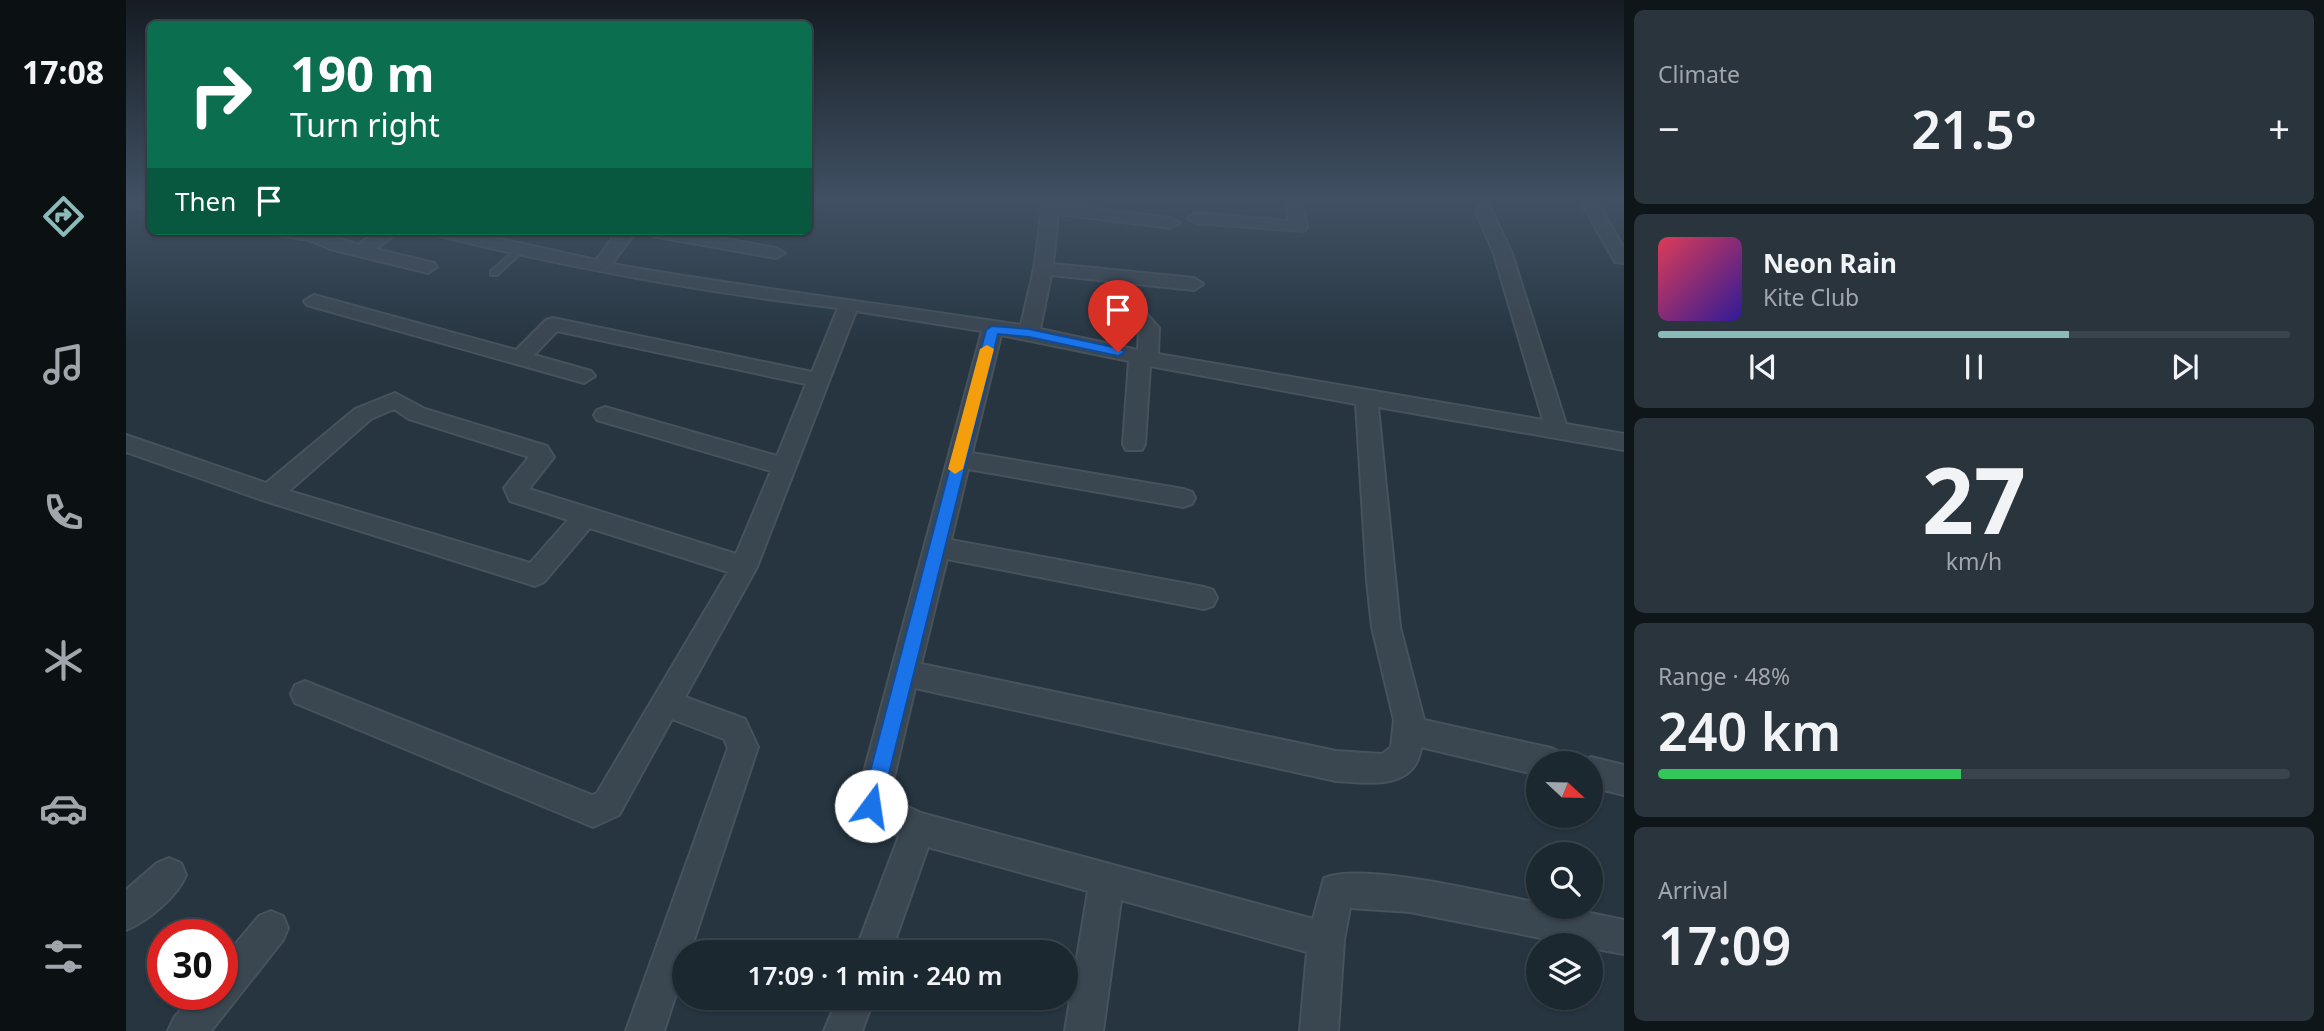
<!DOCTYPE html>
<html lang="en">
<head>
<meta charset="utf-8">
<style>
  :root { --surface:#1c2830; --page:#29343c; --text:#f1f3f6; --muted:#a0a6ab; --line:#3a444c; --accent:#8bbbb9 }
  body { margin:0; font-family:"Noto Sans",sans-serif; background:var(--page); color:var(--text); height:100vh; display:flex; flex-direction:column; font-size:26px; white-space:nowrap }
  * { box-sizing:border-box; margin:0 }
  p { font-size:23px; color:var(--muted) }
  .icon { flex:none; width:38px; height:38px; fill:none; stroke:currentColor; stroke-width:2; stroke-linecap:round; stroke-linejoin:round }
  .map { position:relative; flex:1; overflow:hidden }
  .drawer { display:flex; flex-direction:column; gap:10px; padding:10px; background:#0f161a; width:700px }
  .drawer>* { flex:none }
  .top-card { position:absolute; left:21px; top:21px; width:665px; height:214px; border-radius:10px; box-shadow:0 2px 5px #0004,0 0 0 2px var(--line); background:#0b6e4f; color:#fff; overflow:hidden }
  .needle { width:46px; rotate:112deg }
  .buttons { position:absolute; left:1400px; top:751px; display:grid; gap:14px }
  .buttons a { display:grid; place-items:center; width:77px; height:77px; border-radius:50%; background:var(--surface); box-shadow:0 2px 5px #0004,0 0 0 2px var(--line); font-size:35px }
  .speed { position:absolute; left:21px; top:919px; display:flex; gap:14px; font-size:35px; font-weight:700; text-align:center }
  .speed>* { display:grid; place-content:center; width:91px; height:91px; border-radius:50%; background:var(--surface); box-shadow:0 2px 5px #0004,0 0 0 2px var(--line); line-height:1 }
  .speed .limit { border:10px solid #d22; background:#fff; color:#111 }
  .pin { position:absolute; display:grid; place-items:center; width:60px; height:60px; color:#fff; margin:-72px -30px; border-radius:50% 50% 50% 0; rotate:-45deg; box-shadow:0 0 7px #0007 }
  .pin .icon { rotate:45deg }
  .me { position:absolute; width:77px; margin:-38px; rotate:14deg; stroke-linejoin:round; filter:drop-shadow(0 0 5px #0008) }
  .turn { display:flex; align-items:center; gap:24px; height:147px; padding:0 28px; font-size:32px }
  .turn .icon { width:91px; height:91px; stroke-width:2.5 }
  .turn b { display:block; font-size:49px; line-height:60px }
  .then { display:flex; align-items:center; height:66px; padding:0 28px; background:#0003; gap:14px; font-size:26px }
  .big { font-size:52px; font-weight:600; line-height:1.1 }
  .drawer .tile { flex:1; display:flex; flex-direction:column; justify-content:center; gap:10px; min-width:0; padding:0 24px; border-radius:10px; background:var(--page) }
  .drawer .dial { align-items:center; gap:0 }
  .dial b { font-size:91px; line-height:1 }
  .song { display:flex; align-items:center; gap:21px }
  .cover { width:84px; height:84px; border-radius:10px; background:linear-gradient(135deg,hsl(350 70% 55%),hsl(250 70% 35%)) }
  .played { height:7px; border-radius:4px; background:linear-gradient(90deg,var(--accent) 65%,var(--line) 65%) }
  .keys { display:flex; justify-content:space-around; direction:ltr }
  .heat { display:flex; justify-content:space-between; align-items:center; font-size:38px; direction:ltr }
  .charge { height:10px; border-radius:5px; background:linear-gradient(90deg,#34c759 48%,var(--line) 0) }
  .trip { position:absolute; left:546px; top:940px; width:406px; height:70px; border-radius:35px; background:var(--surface); box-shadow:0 2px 5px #0004,0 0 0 2px var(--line); font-weight:600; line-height:70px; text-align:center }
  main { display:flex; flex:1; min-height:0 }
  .tabs { display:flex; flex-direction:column; width:126px; justify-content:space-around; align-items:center; background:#0b1013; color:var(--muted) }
  .tabs .icon { width:49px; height:49px }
  .tabs .selected { color:var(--accent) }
  .tabs b { font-size:32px; color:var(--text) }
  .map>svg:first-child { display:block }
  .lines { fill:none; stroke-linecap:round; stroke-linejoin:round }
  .lane-casing { stroke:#46525c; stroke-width:4 }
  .street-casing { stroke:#46525c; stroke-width:4 }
  .lane { fill:#3a4650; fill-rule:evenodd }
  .street { fill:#3a4650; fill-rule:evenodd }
  .route { fill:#1a73e8; stroke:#114b97; stroke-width:2 }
  .slow { fill:#f59e0b }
</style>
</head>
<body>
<main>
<nav class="tabs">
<b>17:08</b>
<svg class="icon selected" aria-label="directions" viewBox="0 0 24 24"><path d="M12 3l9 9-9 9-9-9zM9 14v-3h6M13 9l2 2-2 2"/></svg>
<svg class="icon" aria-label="music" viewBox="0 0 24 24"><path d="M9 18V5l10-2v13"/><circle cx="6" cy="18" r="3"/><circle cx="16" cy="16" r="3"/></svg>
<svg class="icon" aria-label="phone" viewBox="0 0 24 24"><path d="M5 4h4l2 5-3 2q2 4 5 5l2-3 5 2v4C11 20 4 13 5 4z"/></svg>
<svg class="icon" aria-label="climate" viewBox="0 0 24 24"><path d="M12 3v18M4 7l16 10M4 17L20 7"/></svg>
<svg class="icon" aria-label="car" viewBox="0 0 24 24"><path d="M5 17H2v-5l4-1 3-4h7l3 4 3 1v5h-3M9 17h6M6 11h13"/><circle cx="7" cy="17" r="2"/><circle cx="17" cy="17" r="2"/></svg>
<svg class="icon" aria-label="filters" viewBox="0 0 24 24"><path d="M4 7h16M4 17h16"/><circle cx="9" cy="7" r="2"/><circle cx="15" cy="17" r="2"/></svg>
</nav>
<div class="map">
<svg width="1498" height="1031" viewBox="0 0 1498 1031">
  <rect width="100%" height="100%" fill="#263540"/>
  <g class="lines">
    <defs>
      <polygon id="lane" points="394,246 397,247 397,251 371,275 365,275 365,271"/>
      <g id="street">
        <polygon points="4,202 24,202 24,210 6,206"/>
        <path d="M917,202L1045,218L1054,223L1045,228L932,214L927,264L1068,278L1077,284L1068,290L925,275L914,329L1012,350L1013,329L1003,317L1013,311L1020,313L1033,328L1032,354L1417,420L1368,254L1350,211L1352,207H1364L1386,254L1440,424L1498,434V450L1252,407L1274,627L1298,720L1425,748L1436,753L1440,763H1412V775L1295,747C1290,791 1241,783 1210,781L789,688L763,798L795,813L1187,919L1198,878C1238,862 1366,894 1412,903V906H1431L1498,920V954L1465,948V945H1450L1284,912L1224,908L1218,940L1212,1031H1174L1181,952L995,900L977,1031H939L962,891L802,847L765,952H729L773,836L734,817L729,806L856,331L730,311L631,567L559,697L619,719L632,747L564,952H558V969L538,1031H500L602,748L598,739L546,719L493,815L467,827L169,703L165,694L169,685L179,681L466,795L471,793L602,572L464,528L418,582L409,586L136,500L0,452V435L140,483L229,409L269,393L299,409L421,446L428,457L403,489L610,554L645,471L471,420L468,415L471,410L479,407L651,456L680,384L431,331L408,355L465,371L469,376L458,383L181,305L178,301L188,295L390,350L420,320L427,318L686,372L712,308C576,292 443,268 310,235L307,231H339L470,260L492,231H510L486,264C622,288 759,304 895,325L908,269ZM875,335L1003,361L997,444L1000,450H1016L1019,444L1024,366L1230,404L1241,581L1246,627L1268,720L1265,747L1256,754L1210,751L795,664L821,559L1078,609L1087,606L1091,598L1087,590L1078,587L825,540L842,469L1057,507L1066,504L1069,498L1066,492L1057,489L846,453ZM268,409L283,419L403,457L378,488L384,501L442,520L404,563L163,491L245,419Z"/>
        <polygon points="1160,202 1176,202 1181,227 1178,231 1070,223 1061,218 1070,213 1162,221"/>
        <polygon points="1455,202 1471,202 1498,248 1498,263 1489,262"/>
        <polygon points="148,231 192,231 232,245 252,231 273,231 250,249 308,263 311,267 302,273 204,249 183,240 151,235"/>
        <polygon points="517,231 556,231 650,248 659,253 650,258 526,236"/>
        <polygon points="1465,757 1498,765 1498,795 1465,787 1465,763 1453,763"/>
        <path d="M43,858L55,863L60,875C51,897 22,921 0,930V890L31,863Z"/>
        <polygon points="145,911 157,916 162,928 157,940 85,1031 42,1031 48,1018 68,994 96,994 96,960 133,916"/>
        <polygon points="712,998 748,998 736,1031 698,1031"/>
      </g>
    </defs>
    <use href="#lane" class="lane-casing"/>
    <use href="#street" class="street-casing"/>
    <use href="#lane" class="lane"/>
    <use href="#street" class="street"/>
  </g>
  <linearGradient id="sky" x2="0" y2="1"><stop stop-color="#151d23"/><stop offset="0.58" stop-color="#415164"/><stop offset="1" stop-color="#415164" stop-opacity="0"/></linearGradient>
  <rect width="1498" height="346" fill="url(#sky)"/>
  <polygon class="route" points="866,326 903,329 992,348 999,352 992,356 903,337 872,334 755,806 752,814 745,817 738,814 735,806 860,330"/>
  <polygon class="slow" points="861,345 868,349 837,469 829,474 822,469 854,349"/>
</svg>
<div class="buttons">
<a><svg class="needle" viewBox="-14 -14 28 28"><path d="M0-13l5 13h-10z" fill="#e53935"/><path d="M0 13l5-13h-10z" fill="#a0a6ab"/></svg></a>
<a><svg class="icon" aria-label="search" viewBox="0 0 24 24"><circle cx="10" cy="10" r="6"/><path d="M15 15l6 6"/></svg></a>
<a><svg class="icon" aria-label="layers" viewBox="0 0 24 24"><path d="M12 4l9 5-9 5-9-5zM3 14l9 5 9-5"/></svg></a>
</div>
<div class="speed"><div class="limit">30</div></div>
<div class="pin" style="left:992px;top:352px;background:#d93025"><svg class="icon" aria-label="arrive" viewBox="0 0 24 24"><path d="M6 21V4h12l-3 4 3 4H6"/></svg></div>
<svg class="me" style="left:745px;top:806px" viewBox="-20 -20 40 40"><circle r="19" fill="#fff"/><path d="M0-13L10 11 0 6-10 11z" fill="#1a73e8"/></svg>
<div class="trip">17:09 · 1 min · 240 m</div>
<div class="top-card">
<div class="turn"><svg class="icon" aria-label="right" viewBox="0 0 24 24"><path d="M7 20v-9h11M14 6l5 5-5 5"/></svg><div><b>190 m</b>Turn right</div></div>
<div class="then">Then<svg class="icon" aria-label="arrive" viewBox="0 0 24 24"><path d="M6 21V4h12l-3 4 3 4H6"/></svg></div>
</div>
</div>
<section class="drawer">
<div class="tile"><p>Climate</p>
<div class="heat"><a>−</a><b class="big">21.5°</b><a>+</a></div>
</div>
<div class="tile">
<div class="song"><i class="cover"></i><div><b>Neon Rain</b><p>Kite Club</p></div></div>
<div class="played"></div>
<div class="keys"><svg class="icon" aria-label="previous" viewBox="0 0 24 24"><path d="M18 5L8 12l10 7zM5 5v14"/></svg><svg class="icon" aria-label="pause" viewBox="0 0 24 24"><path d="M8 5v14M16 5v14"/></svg><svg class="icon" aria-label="next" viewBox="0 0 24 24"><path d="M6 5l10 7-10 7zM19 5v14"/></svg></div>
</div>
<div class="tile dial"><b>27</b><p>km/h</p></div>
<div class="tile"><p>Range · 48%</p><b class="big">240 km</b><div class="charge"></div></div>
<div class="tile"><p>Arrival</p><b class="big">17:09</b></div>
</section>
</main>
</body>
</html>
